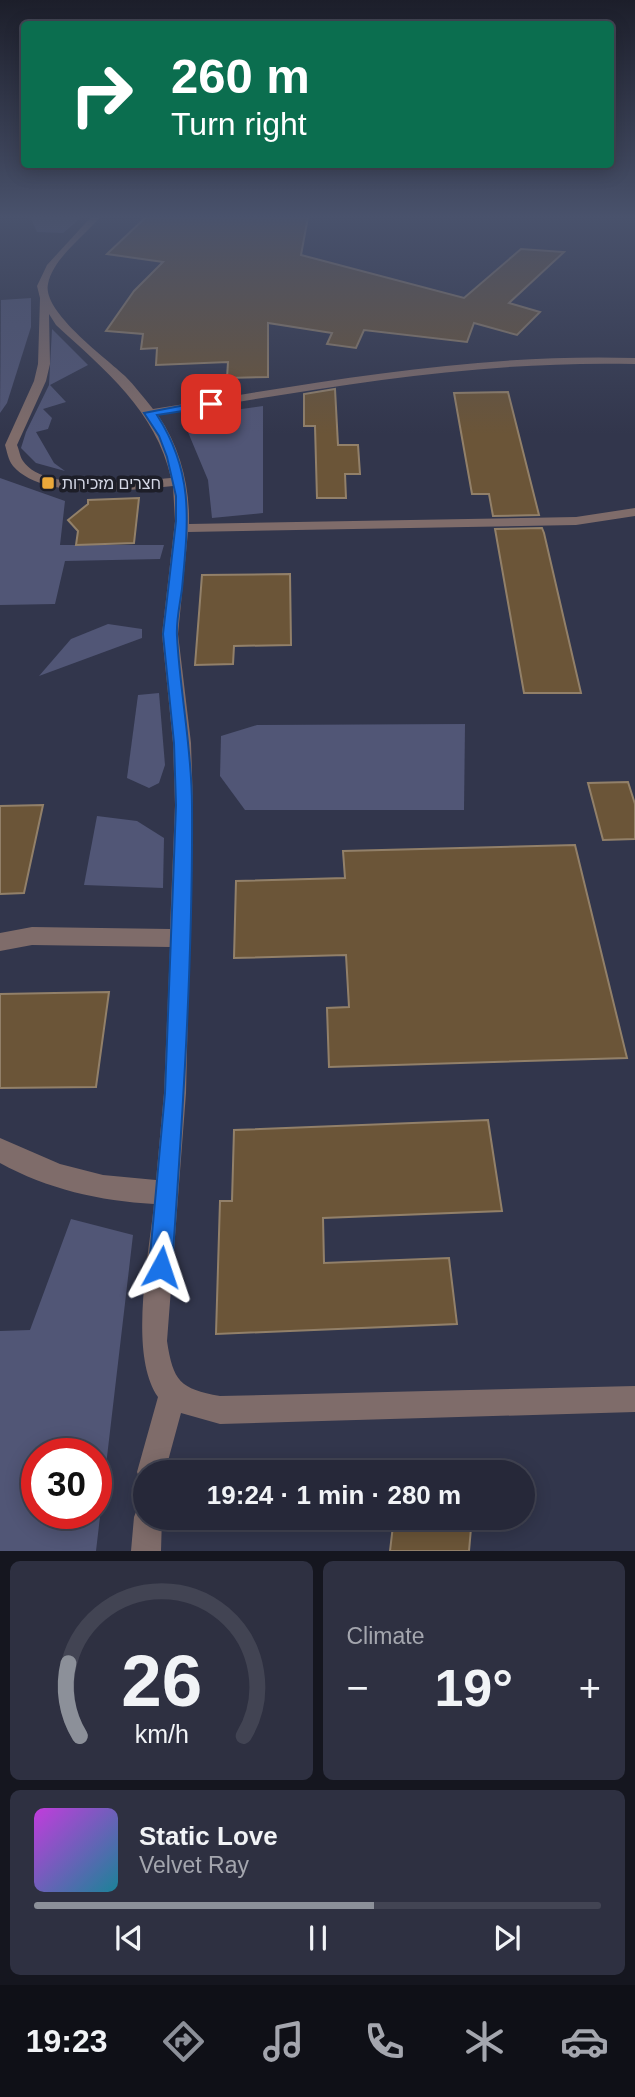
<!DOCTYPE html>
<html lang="en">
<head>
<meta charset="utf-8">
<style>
  :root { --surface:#262839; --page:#2e3041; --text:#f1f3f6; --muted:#a4a6ae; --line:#424453; --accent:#8c9099 }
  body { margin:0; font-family:Helvetica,"Noto Sans Hebrew",sans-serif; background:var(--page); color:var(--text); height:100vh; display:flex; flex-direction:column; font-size:26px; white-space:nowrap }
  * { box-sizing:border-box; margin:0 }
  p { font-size:23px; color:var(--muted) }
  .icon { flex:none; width:38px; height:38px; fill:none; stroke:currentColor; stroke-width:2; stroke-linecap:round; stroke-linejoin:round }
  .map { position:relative; height:1551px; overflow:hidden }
  .details { display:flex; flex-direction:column; gap:10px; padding:10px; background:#15161f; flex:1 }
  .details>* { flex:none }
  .guide { position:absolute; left:21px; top:21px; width:593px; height:147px; border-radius:7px; box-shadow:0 4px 18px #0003,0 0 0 2px var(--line); background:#0b6e4f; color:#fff; overflow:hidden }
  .speed { position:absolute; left:21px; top:1438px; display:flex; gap:14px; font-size:35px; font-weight:700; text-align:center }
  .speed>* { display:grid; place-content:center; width:91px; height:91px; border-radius:50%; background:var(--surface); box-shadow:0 4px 18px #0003,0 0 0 2px var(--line); line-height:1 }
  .speed .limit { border:10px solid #d22; background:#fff; color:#111 }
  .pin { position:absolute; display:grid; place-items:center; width:60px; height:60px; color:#fff; margin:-30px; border-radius:14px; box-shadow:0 4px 10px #0006 }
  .me { position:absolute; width:77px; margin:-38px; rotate:5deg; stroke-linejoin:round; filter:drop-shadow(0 0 5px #0008) }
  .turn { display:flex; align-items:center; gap:24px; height:147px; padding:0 35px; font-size:32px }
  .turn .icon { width:91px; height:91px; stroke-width:2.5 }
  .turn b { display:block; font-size:49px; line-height:60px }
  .big { font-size:52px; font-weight:700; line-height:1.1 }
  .details .tile { flex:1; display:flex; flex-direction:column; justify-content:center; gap:10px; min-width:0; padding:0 24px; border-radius:10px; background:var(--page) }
  .details .dial { align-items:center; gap:0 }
  .dial svg { height:182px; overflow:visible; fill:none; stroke:var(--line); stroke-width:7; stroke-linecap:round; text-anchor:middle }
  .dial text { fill:var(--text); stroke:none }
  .song { display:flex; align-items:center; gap:21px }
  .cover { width:84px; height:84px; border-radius:10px; background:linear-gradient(135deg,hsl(290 70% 55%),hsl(190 70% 35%)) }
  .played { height:7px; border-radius:4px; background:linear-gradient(90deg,var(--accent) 60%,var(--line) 60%) }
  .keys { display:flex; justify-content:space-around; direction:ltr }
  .heat { display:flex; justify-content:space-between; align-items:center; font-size:38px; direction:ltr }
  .details .tiles { flex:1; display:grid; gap:10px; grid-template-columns:1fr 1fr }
  .tile:last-child { grid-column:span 2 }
  .trip { position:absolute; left:133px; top:1460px; width:402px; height:70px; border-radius:35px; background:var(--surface); box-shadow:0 4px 18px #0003,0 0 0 2px var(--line); font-weight:700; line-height:70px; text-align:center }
  .dock { display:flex; height:112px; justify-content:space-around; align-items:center; background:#0f1017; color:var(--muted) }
  .dock .icon { width:49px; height:49px }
  .dock .active { color:var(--accent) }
  .dock b { font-size:32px; color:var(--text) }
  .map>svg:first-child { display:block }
  .green { fill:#515676; fill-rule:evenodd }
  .building { fill:#6b5538; stroke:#928069; stroke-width:2 }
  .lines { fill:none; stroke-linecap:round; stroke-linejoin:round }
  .minor { fill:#7f6c6a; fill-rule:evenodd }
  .route { fill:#1a73e8; stroke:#114b97; stroke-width:2 }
  .poi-dot { fill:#eca93a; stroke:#1d1e28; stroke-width:2.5 }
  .labels { text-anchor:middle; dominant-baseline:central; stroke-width:7; stroke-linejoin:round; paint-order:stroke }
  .far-poi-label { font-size:16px; fill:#d4d7e5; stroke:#1d1e28; text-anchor:start }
</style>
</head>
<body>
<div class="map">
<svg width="635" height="1551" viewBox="0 0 635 1551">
  <rect width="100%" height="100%" fill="#32364c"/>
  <g class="green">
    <polygon points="30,217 82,217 63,233 37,232"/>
    <polygon points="31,298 31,327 7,403 0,413 1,300"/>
    <polygon points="52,329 88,365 50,385 66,402 43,409 52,418 48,429 36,432 54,463 65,471 36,463 21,448 26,432 49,385"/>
    <polygon points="263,406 263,513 212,518 208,480 185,425 198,415"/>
    <polygon points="0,478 65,501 60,545 164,545 160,559 65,561 55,604 0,605"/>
    <polygon points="108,624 142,629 142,638 39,676 71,639"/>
    <polygon points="159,693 165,765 159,783 149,788 127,778 138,695"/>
    <polygon points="465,724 464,810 245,810 220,776 221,736 257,725"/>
    <polygon points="97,816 137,821 164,838 163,888 84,885"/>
    <path d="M71,1219L133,1235L96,1551H0V1331L30,1330ZM37,1454H96V1514H37Z"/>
  </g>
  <g class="building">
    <polygon points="146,217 308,217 301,255 464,298 521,249 564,252 509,303 540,312 517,335 474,323 467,342 364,330 356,348 327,344 332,333 268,323 268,377 227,378 228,362 156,365 157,348 141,349 143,334 106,331 134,291 163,262 107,254"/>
    <polygon points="335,389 338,445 358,445 360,474 345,474 346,498 317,498 315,426 304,426 304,394"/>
    <polygon points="508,392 539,515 493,516 489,494 472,494 454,393"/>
    <polygon points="139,498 134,543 76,545 78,531 68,520 88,504 88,500"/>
    <polygon points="542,528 544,533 581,693 524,693 495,529"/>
    <polygon points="290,574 291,645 234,646 233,664 195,665 202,575"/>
    <polygon points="628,782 635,804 635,839 603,840 588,783"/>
    <polygon points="43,805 24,893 0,894 0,806"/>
    <polygon points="575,845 627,1058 329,1067 327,1008 349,1007 346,955 234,958 236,881 345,878 343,851"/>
    <polygon points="109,992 96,1087 0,1088 0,994"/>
    <polygon points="488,1120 502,1211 323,1218 324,1263 449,1258 457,1324 216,1334 220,1201 232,1201 234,1130"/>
    <polygon points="394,1517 472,1517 469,1551 390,1551"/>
  </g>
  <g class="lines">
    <g class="minor">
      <path d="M91,217H100C84,237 53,258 48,284C42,312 106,358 125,376C135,386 144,398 153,409C314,383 472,353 635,358V364C472,360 318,389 158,415C180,447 190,486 189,524L576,517L635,508V516L576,525L188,532L178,634L191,743L193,805L186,1093L167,1341C173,1381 180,1389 220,1396L635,1386V1412L220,1424L181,1413L165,1472H145V1484L141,1482L137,1472L158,1397C128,1354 149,1255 154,1204C100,1201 47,1189 0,1163V1138L60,1164L103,1175L156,1180L164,1093L170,947L32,945L0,951V933L32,927L170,929L175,805L173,743L162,634L175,521L173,486C132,490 43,501 13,466C8,460 7,451 5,445L34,381L38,364L40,298L37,286L47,265ZM49,314L56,325C105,370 156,411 171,478C138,481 44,493 23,461C20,457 19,449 17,445L46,381L50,364Z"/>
      <polygon points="145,1504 145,1517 162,1517 161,1551 131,1551 134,1517 138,1507"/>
    </g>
  </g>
  <linearGradient id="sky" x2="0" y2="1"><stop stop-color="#1c1e2a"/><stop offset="0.5" stop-color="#49526c"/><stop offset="1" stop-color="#49526c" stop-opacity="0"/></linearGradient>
  <rect width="635" height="434" fill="url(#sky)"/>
  <path class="route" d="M211,400L216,404L215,406L157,415C195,474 188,523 182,589C180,604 176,621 177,636C180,693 192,748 192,805C193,959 183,1113 172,1267L169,1275L161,1278L153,1275L149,1267L165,1093L176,805L174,743L163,634L176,521V496L167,457L159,436L144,413Z"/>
  <rect class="poi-dot" x="41" y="476" width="14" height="14" rx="3.5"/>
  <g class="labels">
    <g class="far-poi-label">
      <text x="62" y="483">חצרים מזכירות</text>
    </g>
  </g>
</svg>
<div class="speed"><div class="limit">30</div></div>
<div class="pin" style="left:211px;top:404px;background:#d93025"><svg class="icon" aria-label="arrive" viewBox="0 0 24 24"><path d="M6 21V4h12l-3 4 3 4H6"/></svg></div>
<svg class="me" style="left:161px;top:1267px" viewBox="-20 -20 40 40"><path d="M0-17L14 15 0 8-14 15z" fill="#1a73e8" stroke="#fff" stroke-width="4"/></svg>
<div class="trip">19:24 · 1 min · 280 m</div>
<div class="guide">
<div class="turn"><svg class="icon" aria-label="right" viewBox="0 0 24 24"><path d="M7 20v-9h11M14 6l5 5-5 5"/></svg><div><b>260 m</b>Turn right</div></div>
</div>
</div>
<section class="details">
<div class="tiles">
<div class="tile dial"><svg viewBox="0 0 100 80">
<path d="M14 69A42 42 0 1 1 86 69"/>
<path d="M14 69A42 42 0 0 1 9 37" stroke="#8c9099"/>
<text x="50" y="56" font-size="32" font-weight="700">26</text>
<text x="50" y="72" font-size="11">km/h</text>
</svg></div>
<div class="tile"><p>Climate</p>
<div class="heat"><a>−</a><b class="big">19°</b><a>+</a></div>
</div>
<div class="tile">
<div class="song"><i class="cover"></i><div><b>Static Love</b><p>Velvet Ray</p></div></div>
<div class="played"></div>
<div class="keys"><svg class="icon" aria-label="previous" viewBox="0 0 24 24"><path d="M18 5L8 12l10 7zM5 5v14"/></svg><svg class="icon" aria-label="pause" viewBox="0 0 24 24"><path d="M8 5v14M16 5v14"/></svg><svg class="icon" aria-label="next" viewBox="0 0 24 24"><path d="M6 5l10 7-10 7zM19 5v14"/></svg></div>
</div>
</div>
</section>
<nav class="dock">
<b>19:23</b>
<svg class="icon active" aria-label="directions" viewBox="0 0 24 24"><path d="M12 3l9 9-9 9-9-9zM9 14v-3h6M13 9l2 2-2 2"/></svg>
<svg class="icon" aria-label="music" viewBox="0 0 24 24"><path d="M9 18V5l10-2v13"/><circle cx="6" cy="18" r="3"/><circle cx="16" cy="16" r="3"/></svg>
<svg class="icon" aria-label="phone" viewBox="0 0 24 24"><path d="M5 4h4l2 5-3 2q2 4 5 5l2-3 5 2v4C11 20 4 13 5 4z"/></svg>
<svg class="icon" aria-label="climate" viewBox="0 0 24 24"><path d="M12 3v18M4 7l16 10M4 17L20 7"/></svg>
<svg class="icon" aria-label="car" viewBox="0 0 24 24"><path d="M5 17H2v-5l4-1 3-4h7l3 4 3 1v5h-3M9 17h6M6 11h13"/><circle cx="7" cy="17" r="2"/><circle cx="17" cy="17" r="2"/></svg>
</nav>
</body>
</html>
